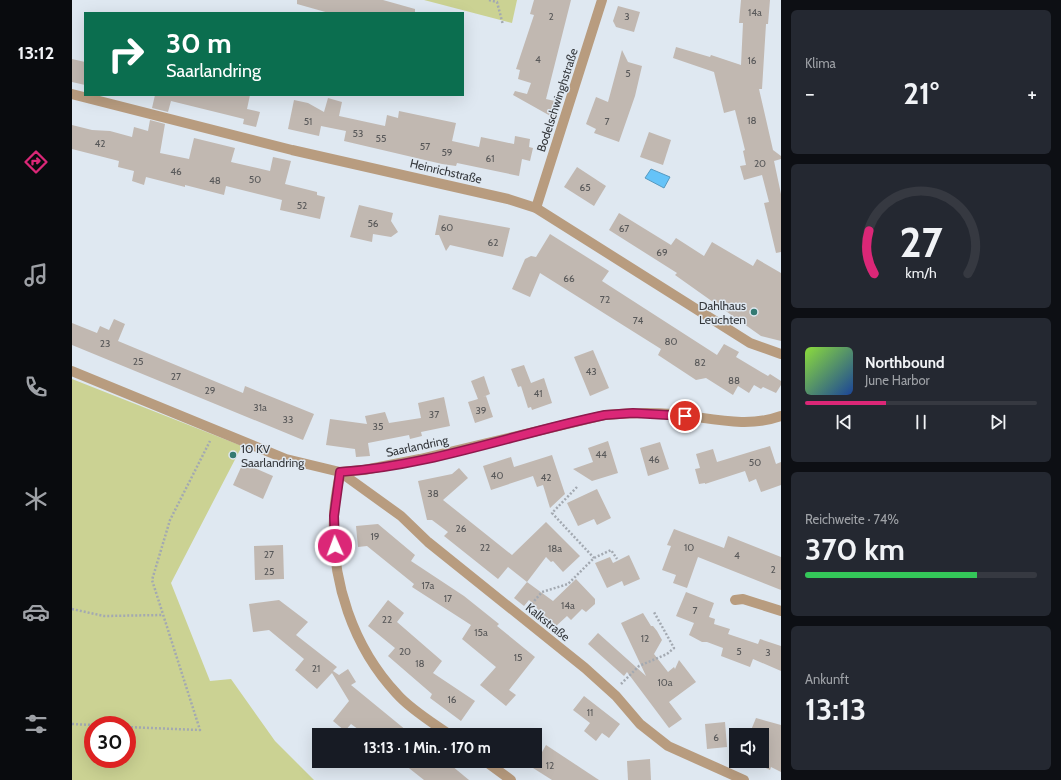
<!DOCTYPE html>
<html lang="de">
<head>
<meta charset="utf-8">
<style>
  :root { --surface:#171b24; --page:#242831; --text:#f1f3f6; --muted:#9ea1a6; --line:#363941; --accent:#db2777 }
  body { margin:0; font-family:Cabin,sans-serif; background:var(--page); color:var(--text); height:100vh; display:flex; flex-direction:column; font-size:15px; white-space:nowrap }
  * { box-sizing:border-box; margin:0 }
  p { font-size:13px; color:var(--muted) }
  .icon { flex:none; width:22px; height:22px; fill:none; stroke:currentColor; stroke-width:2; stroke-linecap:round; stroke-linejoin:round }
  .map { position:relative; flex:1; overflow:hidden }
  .sheet { display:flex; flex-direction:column; gap:10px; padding:10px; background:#0d0f14; width:280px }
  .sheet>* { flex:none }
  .banner { position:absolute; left:12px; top:12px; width:380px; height:84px; border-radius:0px; box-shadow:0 4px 16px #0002; background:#0b6e4f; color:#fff; overflow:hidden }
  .tools { position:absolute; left:657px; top:728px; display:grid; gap:8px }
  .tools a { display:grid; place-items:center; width:40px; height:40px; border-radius:0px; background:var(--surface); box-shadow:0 4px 16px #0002; font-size:20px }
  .speed { position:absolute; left:12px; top:716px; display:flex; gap:8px; font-size:20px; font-weight:700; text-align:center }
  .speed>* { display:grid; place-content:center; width:52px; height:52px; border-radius:50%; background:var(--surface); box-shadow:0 4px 16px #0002; line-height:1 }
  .speed .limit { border:6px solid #d22; background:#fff; color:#111 }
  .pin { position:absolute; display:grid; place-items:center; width:34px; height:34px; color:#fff; margin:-17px; border:2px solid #fff; border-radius:50%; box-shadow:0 1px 4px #0007 }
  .me { position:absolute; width:44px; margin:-22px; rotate:358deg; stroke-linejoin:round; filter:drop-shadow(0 0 3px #0008) }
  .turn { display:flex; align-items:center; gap:14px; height:84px; padding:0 16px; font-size:18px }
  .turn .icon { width:52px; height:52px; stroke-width:2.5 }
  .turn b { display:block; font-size:28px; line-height:34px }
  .big { font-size:30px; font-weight:800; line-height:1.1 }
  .sheet .tile { flex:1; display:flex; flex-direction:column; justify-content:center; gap:6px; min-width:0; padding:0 14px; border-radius:6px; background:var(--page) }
  .sheet .dial { align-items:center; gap:0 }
  .dial svg { height:104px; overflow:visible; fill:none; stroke:var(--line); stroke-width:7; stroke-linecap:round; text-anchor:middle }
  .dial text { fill:var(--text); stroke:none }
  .song { display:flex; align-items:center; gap:12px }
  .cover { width:48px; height:48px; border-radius:6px; background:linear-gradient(135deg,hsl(90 70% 55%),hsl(220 70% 35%)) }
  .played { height:4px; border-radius:2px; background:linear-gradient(90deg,var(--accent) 35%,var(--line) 35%) }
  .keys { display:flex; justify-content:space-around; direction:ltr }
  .heat { display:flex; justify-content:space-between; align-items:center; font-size:22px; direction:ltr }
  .charge { height:6px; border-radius:3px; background:linear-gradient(90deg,#34c759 74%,var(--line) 0) }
  .trip { position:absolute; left:240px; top:728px; width:230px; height:40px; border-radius:0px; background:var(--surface); box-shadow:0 4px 16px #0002; font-weight:800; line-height:40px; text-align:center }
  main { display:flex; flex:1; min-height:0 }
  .tabs { display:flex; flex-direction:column; width:72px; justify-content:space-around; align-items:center; background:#090b0e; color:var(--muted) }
  .tabs .icon { width:28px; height:28px }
  .tabs .active { color:var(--accent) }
  .tabs b { font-size:18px; color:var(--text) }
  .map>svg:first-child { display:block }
  .green { fill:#cbd293; fill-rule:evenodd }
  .water { fill:#65c3f8; stroke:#5799c0 }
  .building { fill:#c1b8b1 }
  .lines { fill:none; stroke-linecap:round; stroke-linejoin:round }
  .path { stroke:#a3a9b1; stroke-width:2.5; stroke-dasharray:2 2; stroke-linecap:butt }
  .minor { stroke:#b89c7f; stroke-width:10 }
  .route-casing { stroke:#8e194d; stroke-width:10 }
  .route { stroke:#db2777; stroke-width:7 }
  .poi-dot { fill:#337a73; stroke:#dfe8f1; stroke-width:1.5 }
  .labels { text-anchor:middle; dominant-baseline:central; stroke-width:3; stroke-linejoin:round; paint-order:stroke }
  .number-label { font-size:10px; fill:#585859 }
  .street-label { font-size:12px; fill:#35383c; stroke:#dfe8f1 }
  .poi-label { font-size:12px; fill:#35383c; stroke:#dfe8f1; text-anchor:end }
</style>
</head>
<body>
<main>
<nav class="tabs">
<b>13:12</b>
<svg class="icon active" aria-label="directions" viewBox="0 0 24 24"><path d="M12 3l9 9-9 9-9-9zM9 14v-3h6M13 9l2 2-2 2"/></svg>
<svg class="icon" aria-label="music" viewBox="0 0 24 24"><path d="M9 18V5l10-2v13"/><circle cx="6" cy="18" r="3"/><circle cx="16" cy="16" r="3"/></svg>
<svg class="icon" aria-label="phone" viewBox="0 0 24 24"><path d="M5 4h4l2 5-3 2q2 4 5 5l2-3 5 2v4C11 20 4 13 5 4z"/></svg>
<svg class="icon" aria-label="climate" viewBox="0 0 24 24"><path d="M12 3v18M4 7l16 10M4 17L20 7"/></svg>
<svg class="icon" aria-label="car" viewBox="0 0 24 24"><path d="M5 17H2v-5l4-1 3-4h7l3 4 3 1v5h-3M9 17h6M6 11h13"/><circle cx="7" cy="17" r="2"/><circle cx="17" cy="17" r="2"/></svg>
<svg class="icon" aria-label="filters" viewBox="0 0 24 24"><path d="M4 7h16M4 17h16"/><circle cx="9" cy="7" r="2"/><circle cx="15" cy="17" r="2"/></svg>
</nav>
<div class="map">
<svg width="709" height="780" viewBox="0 0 709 780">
  <rect width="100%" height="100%" fill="#dfe8f1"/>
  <g class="green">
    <polygon points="352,0 445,0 440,23"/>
    <path d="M0,379L170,446L99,583L138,681L159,679L203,741L242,780H0ZM21,725H55V759H21Z"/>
  </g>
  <polygon class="water" points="579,169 598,177 592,188 573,178"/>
  <g class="building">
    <polygon points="225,0 311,0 343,9 343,13 257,13 225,4"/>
    <polygon points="462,0 499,0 474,99 487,102 482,118 441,95 443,91 455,94 459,83 446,79 448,70 444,69 462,15 458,14"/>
    <polygon points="669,0 698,0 696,24 694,24 690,89 687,89 701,150 709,156 709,159 702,161 709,194 709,252 704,253 692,203 697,202 690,175 672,180 668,166 674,165 671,151 673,150 663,110 652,113 642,72 601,58 604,47 638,57 639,55 669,65 671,23 667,23"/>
    <polygon points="546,6 568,12 562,32 544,27 541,21"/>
    <polygon points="550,50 556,62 570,66 563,96 547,142 522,133 524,129 514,124 524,97 536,102"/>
    <polygon points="0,59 13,62 13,85 0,82"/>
    <polygon points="83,95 178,95 175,109 188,112 184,127 171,124 172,119 99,101 96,112 80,108"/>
    <polygon points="256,98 270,102 267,116 313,126 315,115 326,118 327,111 384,123 380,141 407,147 409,137 442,144 443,136 458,139 457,147 461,148 458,161 450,159 447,176 385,163 384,166 370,164 272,141 274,131 249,126 247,136 216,129 222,100 236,103 252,112"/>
    <polygon points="78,120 93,124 88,153 117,159 122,138 163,148 159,162 198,171 201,157 219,161 213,184 245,192 245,195 253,197 248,219 208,210 210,200 154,186 152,195 113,185 113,187 74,177 72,185 60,181 62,171 46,167 47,161 0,149 0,125 20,130 38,131 60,137 62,127 76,131"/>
    <polygon points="577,132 599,140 591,165 568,157"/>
    <polygon points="505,167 534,186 522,206 492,187"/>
    <polygon points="287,205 321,213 319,221 326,232 319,237 301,234 300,242 278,237"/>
    <polygon points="547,213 599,245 604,238 632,256 640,242 681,266 685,259 709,273 709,341 689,336 603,275 605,273 537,230"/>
    <polygon points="367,215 438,228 431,257 378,245 374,251 367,235 363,235"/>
    <polygon points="478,234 537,271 530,281 645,355 652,344 667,352 664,357 696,376 698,374 709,381 709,385 704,393 691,387 689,389 682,385 677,393 666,386 661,395 634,378 624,380 586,355 589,349 468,273 458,297 440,289 453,259 459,256 464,257"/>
    <polygon points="42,319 53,324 46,341 171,393 173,386 242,414 231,440 0,345 0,323 25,333 28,326 37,330"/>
    <polygon points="521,350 537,388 518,396 502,357"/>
    <polygon points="452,365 459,383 472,378 480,403 460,410 459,407 456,408 449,386 456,384 446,387 439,369"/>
    <polygon points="412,376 418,394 411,397 414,396 421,417 403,423 396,402 406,399 399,381"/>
    <polygon points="372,397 378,426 349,432 350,436 338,439 337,435 296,443 298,456 284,457 283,449 254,445 258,419 295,424 293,416 313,412 317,423 349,418 346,403"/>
    <polygon points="536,441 546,473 520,481 501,469 521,462 516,448"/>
    <polygon points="588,442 597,469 576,476 568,448"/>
    <polygon points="698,446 704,464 709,462 709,485 689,492 684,479 677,482 673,471 633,484 633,483 627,484 623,469 628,468 624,454 641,449 645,462"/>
    <polygon points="480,455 493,494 478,508 471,485 465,487 461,476 419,490 411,466 439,457 442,467"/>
    <polygon points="171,463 201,476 191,499 161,485"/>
    <polygon points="387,468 396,478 371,500 440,555 474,522 508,556 491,572 481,561 479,562 474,557 455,582 436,567 426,579 372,536 376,532 360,520 355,520 346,481 380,474"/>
    <polygon points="525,489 539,518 525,525 522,519 506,526 495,503"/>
    <polygon points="306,524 343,555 339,561 392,596 427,624 425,626 463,657 437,690 444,695 434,706 408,685 424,667 390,639 399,625 340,587 342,584 295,546 286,547 284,526"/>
    <polygon points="602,529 652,548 656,536 709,557 709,590 626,557 615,588 601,583 604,575 590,570 599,546 595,545"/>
    <polygon points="211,545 212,579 183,580 182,546"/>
    <polygon points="557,555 568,579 552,586 550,581 535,588 523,563 538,557 541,563"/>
    <polygon points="504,579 523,599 523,604 514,612 510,609 499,620 495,616 483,627 457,600 452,606 442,598 455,582 481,601"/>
    <polygon points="614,592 642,603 637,617 643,619 642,624 658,629 656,634 686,644 688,639 709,646 709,671 681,659 678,667 649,656 651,648 635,642 630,642 617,635 622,623 604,616"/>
    <polygon points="207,600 236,622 224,635 265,667 261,671 267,675 276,669 284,682 279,685 340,735 294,735 279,724 273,731 261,721 277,701 260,673 245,689 223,670 232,659 197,630 181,632 177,604"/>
    <polygon points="316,600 332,613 325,622 370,661 361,673 403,701 389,721 358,698 360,694 316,656 323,648 296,626"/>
    <polygon points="571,613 579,626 581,626 585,631 590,640 582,654 596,672 602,667 603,669 607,660 624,682 597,702 610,719 597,728 555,672 552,676 516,644 526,633 574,676 549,623"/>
    <polygon points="512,696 548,724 537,738 530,733 524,741 512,731 518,723 501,710"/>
    <polygon points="684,718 709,725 709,772 699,767 698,770 685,764 686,761 690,761 690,735 677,735"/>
    <polygon points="653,722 655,747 635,749 633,724"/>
    <polygon points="474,745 527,780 480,780 461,768"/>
    <polygon points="578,759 579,780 556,780 555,761"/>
    <polygon points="328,761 374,761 397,780 352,780"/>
  </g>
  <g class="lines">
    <g class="path">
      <polyline points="417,0 425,2 431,25"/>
      <polyline points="505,487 480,513 522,558"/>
      <polyline points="457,607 470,592 496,584 522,558 539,550 545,559"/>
      <polyline points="0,609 32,616 91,615"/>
      <polyline points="549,684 567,666 595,654 602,648 582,612"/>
      <polyline points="0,724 21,725"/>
      <polyline points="55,727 128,730 80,580 98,520 138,441"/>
    </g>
    <g class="minor">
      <polyline points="0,94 220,150 436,199 464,208 678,343 709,354"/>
      <polyline points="464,208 530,0"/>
      <path d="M0,371L214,459L268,472L292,470L348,459L533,415C555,413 577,412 600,414C636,417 674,429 709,416"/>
      <polyline points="268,472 329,516 356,542 513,668 544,696 568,724 596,746 672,780"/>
      <path d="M268,472C266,486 262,502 262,517C259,581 281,647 325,694C338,709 361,723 378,735"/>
      <polyline points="663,600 671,599 709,611"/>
      <polyline points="413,761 439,780"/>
    </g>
  </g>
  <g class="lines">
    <defs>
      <path id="route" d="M263,546L262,516L268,472C358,466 445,433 533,415L561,413L613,416"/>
    </defs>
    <use href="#route" class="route-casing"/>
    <use href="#route" class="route"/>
  </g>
  <g class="poi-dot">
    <circle cx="682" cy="312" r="4"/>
    <circle cx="161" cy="455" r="4"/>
  </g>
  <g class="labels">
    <g class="number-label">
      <text x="683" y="12">14a</text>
      <text x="479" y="16">2</text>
      <text x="555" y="16">3</text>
      <text x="466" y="59">4</text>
      <text x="680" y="60">16</text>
      <text x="556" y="73">5</text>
      <text x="680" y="120">18</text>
      <text x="236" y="121">51</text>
      <text x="535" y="121">7</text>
      <text x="286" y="133">53</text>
      <text x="309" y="138">55</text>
      <text x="28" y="143">42</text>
      <text x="353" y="146">57</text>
      <text x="375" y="152">59</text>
      <text x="418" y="158">61</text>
      <text x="688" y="163">20</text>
      <text x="104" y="171">46</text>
      <text x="183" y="179">50</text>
      <text x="143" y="180">48</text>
      <text x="513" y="187">65</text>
      <text x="230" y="205">52</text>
      <text x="301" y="223">56</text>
      <text x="375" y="227">60</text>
      <text x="552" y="228">67</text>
      <text x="421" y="242">62</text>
      <text x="590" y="252">69</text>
      <text x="497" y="278">66</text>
      <text x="533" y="299">72</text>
      <text x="566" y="320">74</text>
      <text x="599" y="341">80</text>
      <text x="33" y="343">23</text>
      <text x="66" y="361">25</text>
      <text x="628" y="362">82</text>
      <text x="519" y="371">43</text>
      <text x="104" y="376">27</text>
      <text x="662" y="380">88</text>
      <text x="138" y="390">29</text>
      <text x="466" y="393">41</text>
      <text x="188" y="407">31a</text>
      <text x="409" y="410">39</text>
      <text x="362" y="414">37</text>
      <text x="216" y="419">33</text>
      <text x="306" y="426">35</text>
      <text x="529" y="454">44</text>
      <text x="582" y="459">46</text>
      <text x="683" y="462">50</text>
      <text x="425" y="475">40</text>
      <text x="474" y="477">42</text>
      <text x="361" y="493">38</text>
      <text x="389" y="528">26</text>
      <text x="303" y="536">19</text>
      <text x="413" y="547">22</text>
      <text x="617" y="547">10</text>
      <text x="483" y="548">18a</text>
      <text x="197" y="554">27</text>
      <text x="665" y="555">4</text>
      <text x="701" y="569">2</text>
      <text x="197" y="571">25</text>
      <text x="356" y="585">17a</text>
      <text x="376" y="598">17</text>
      <text x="496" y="605">14a</text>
      <text x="623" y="610">7</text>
      <text x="315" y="619">22</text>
      <text x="409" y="632">15a</text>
      <text x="573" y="638">12</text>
      <text x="333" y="651">20</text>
      <text x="667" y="651">5</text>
      <text x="696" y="652">3</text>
      <text x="446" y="657">15</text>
      <text x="348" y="663">18</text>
      <text x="244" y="668">21</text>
      <text x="593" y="682">10a</text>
      <text x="380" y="699">16</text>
      <text x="518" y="712">11</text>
      <text x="644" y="737">6</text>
      <text x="478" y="765">12</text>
    </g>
    <g class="street-label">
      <text transform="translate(485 100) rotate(-72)">Bodelschwinghstraße</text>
      <text transform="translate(374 171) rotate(13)">Heinrichstraße</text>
      <text transform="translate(345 446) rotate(-12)">Saarlandring</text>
      <text transform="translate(476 622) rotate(39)">Kalkstraße</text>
    </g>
    <g class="poi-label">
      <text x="674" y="305">Dahlhaus<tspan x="674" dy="14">Leuchten</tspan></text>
      <text x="169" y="448" text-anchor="start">10 KV<tspan x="169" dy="14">Saarlandring</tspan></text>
    </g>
  </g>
</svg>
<div class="tools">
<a><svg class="icon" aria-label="sound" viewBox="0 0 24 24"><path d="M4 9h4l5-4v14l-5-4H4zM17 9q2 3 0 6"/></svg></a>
</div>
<div class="speed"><div class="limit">30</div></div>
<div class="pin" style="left:613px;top:416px;background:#d93025"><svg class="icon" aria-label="arrive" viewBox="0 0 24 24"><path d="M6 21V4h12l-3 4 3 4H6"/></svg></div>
<svg class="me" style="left:263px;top:546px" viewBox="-20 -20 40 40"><circle r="17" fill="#db2777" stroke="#fff" stroke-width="3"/><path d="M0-11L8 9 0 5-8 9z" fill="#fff"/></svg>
<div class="trip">13:13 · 1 Min. · 170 m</div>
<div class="banner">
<div class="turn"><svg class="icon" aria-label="right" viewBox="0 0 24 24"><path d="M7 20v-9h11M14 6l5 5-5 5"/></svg><div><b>30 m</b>Saarlandring</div></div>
</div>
</div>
<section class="sheet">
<div class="tile"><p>Klima</p>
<div class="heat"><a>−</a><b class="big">21°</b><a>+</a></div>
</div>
<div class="tile dial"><svg viewBox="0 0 100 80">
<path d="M14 69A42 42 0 1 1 86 69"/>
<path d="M14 69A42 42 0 0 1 10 36" stroke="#db2777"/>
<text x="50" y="56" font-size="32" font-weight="700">27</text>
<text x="50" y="72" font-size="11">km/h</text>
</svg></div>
<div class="tile">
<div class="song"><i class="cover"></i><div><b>Northbound</b><p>June Harbor</p></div></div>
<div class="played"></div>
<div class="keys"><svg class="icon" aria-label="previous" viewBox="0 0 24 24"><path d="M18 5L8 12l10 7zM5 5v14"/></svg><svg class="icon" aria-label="pause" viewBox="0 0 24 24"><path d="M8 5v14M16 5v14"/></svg><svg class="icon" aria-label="next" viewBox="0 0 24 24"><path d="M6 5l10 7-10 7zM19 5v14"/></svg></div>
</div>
<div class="tile"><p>Reichweite · 74%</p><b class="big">370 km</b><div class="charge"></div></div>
<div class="tile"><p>Ankunft</p><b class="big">13:13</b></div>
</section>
</main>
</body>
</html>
